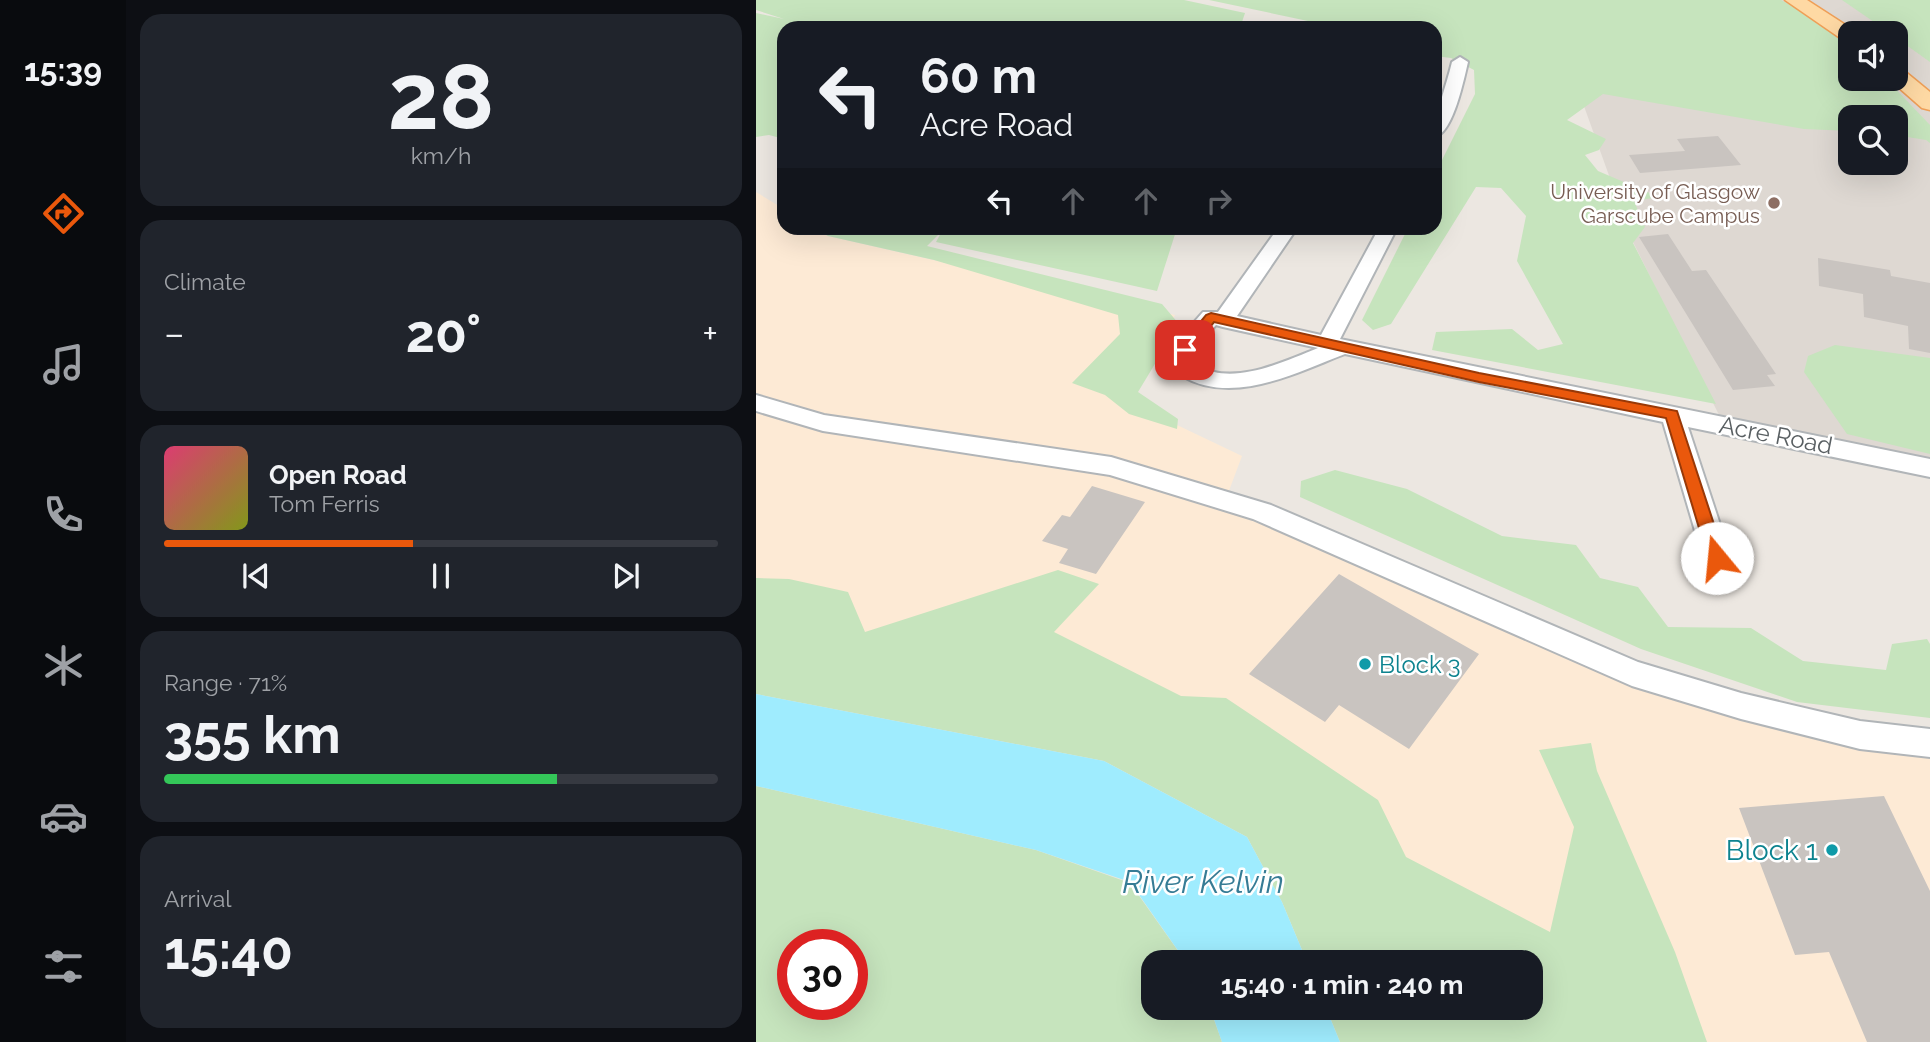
<!DOCTYPE html>
<html lang="en">
<head>
<meta charset="utf-8">
<style>
  :root { --surface:#171b24; --page:#20242c; --text:#f1f3f6; --muted:#9ea1a6; --line:#363941; --accent:#ea580c }
  body { margin:0; font-family:Raleway,sans-serif; background:var(--page); color:var(--text); height:100vh; display:flex; flex-direction:column; font-size:26px; white-space:nowrap }
  * { box-sizing:border-box; margin:0 }
  p { font-size:23px; color:var(--muted) }
  .icon { flex:none; width:38px; height:38px; fill:none; stroke:currentColor; stroke-width:2; stroke-linecap:round; stroke-linejoin:round }
  .map { position:relative; flex:1; overflow:hidden }
  .details { display:flex; flex-direction:column; gap:14px; padding:14px; background:#0d0f14; width:630px }
  .details>* { flex:none }
  .top-card { position:absolute; left:21px; top:21px; width:665px; height:214px; border-radius:21px; box-shadow:0 7px 28px #0002; background:#171b24; color:var(--text); overflow:hidden }
  .controls { position:absolute; left:1082px; top:21px; display:grid; gap:14px }
  .controls a { display:grid; place-items:center; width:70px; height:70px; border-radius:14px; background:var(--surface); box-shadow:0 7px 28px #0002; font-size:35px }
  .speed { position:absolute; left:21px; top:929px; display:flex; gap:14px; font-size:35px; font-weight:700; text-align:center }
  .speed>* { display:grid; place-content:center; width:91px; height:91px; border-radius:50%; background:var(--surface); box-shadow:0 7px 28px #0002; line-height:1 }
  .speed .limit { border:10px solid #d22; background:#fff; color:#111 }
  .pin { position:absolute; display:grid; place-items:center; width:60px; height:60px; color:#fff; margin:-30px; border-radius:14px; box-shadow:0 4px 10px #0006 }
  .me { position:absolute; width:77px; margin:-38px; rotate:343deg; stroke-linejoin:round; filter:drop-shadow(0 0 5px #0008) }
  .turn { display:flex; align-items:center; gap:24px; height:147px; padding:0 28px; font-size:32px }
  .turn .icon { width:91px; height:91px; stroke-width:2.5 }
  .turn b { display:block; font-size:49px; line-height:60px }
  .lanes { display:flex; align-items:center; height:66px; padding:0 28px; background:#0003; justify-content:center; gap:35px; direction:ltr }
  .lanes .off { opacity:.35 }
  .big { font-size:52px; font-weight:700; line-height:1.1 }
  .details .widget { flex:1; display:flex; flex-direction:column; justify-content:center; gap:10px; min-width:0; padding:0 24px; border-radius:21px; background:var(--page) }
  .details .dial { align-items:center; gap:0 }
  .dial b { font-size:91px; line-height:1 }
  .song { display:flex; align-items:center; gap:21px }
  .cover { width:84px; height:84px; border-radius:10px; background:linear-gradient(135deg,hsl(340 70% 55%),hsl(70 70% 35%)) }
  .played { height:7px; border-radius:4px; background:linear-gradient(90deg,var(--accent) 45%,var(--line) 45%) }
  .keys { display:flex; justify-content:space-around; direction:ltr }
  .heat { display:flex; justify-content:space-between; align-items:center; font-size:38px; direction:ltr }
  .charge { height:10px; border-radius:5px; background:linear-gradient(90deg,#34c759 71%,var(--line) 0) }
  .trip { position:absolute; left:385px; top:950px; width:402px; height:70px; border-radius:21px; background:var(--surface); box-shadow:0 7px 28px #0002; font-weight:700; line-height:70px; text-align:center }
  main { display:flex; flex:1; min-height:0 }
  .menu { display:flex; flex-direction:column; width:126px; justify-content:space-around; align-items:center; background:#090b0e; color:var(--muted) }
  .menu .icon { width:49px; height:49px }
  .menu .selected { color:var(--accent) }
  .menu b { font-size:32px; color:var(--text) }
  .map>svg:first-child { display:block }
  .commercial { fill:#fdead5 }
  .education { fill:#ded8d2; fill-rule:evenodd }
  .green { fill:#c6e4bd; fill-rule:evenodd }
  .water { fill:#9fecfe }
  .building { fill:#c9c4c0 }
  .lines { fill:none; stroke-linecap:round; stroke-linejoin:round }
  .minor-casing { stroke:#b1b5b8; stroke-width:4 }
  .major-casing { stroke:#ef9f57; stroke-width:3 }
  .minor { fill:#fff; fill-rule:evenodd }
  .major { fill:#fed9a4; fill-rule:evenodd }
  .route { fill:#ea580c; stroke:#983908; stroke-width:2 }
  .education-dot { fill:#8d6e63; stroke:#fff; stroke-width:2.5 }
  .culture-dot { fill:#0f9aa8; stroke:#fff; stroke-width:2.5 }
  .labels { text-anchor:middle; dominant-baseline:central; stroke-width:5; stroke-linejoin:round; paint-order:stroke }
  .far-education-label { font-size:21px; fill:#785e54; stroke:#fff; text-anchor:end }
  .street-label { font-size:24px; fill:#595f62; stroke:#fff }
  .culture-label { font-size:24px; fill:#0d838f; stroke:#fff; text-anchor:start }
  .near-culture-label { font-size:28px; fill:#0d838f; stroke:#fff; text-anchor:end }
  .near-water-label { font-size:32px; font-style:italic; fill:#367c95; stroke:#fff }
</style>
</head>
<body>
<main>
<nav class="menu">
<b>15:39</b>
<svg class="icon selected" aria-label="directions" viewBox="0 0 24 24"><path d="M12 3l9 9-9 9-9-9zM9 14v-3h6M13 9l2 2-2 2"/></svg>
<svg class="icon" aria-label="music" viewBox="0 0 24 24"><path d="M9 18V5l10-2v13"/><circle cx="6" cy="18" r="3"/><circle cx="16" cy="16" r="3"/></svg>
<svg class="icon" aria-label="phone" viewBox="0 0 24 24"><path d="M5 4h4l2 5-3 2q2 4 5 5l2-3 5 2v4C11 20 4 13 5 4z"/></svg>
<svg class="icon" aria-label="climate" viewBox="0 0 24 24"><path d="M12 3v18M4 7l16 10M4 17L20 7"/></svg>
<svg class="icon" aria-label="car" viewBox="0 0 24 24"><path d="M5 17H2v-5l4-1 3-4h7l3 4 3 1v5h-3M9 17h6M6 11h13"/><circle cx="7" cy="17" r="2"/><circle cx="17" cy="17" r="2"/></svg>
<svg class="icon" aria-label="filters" viewBox="0 0 24 24"><path d="M4 7h16M4 17h16"/><circle cx="9" cy="7" r="2"/><circle cx="15" cy="17" r="2"/></svg>
</nav>
<section class="details">
<div class="widget dial"><b>28</b><p>km/h</p></div>
<div class="widget"><p>Climate</p>
<div class="heat"><a>−</a><b class="big">20°</b><a>+</a></div>
</div>
<div class="widget">
<div class="song"><i class="cover"></i><div><b>Open Road</b><p>Tom Ferris</p></div></div>
<div class="played"></div>
<div class="keys"><svg class="icon" aria-label="previous" viewBox="0 0 24 24"><path d="M18 5L8 12l10 7zM5 5v14"/></svg><svg class="icon" aria-label="pause" viewBox="0 0 24 24"><path d="M8 5v14M16 5v14"/></svg><svg class="icon" aria-label="next" viewBox="0 0 24 24"><path d="M6 5l10 7-10 7zM19 5v14"/></svg></div>
</div>
<div class="widget"><p>Range · 71%</p><b class="big">355 km</b><div class="charge"></div></div>
<div class="widget"><p>Arrival</p><b class="big">15:40</b></div>
</section>
<div class="map">
<svg width="1174" height="1042" viewBox="0 0 1174 1042">
  <rect width="100%" height="100%" fill="#ece7e1"/>
  <polygon class="commercial" points="0,192 28,209 28,228 58,228 72,236 419,315 375,403 486,456 471,496 983,706 1174,743 1174,1042 751,1042 775,1008 775,962 571,807 0,632"/>
  <path class="education" d="M723,0H1174V468L968,425L877,242L820,84ZM1094,33H1139V79H1094ZM1094,117H1139V163H1094Z"/>
  <g class="green">
    <polygon points="0,0 428,0 489,13 484,28 28,28 28,139 13,135 0,137 0,13 28,19 0,10"/>
    <polygon points="453,0 1025,0 1073,26 1094,44 1094,79 1134,79 1136,80 1132,81 1174,125 1174,143 1170,140 1139,135 1139,117 1094,117 1094,131 1048,129 847,94 811,120 850,139 843,150 829,155 842,171 903,197 878,201 889,227 877,243 960,404 676,350 680,332 756,329 782,350 807,344 761,261 770,216 745,188 720,187 635,324 617,330 606,320 652,228 679,228 679,174 719,94 718,70 695,58 679,56 679,28 585,28"/>
    <polygon points="1086,0 1174,0 1174,62 1139,37 1139,33 1134,33"/>
    <polygon points="58,228 421,228 401,291 180,242 186,231 171,246 406,304 423,324 382,392 422,419 421,429 373,414 349,395 316,383 364,334 362,315 178,260 72,236"/>
    <polygon points="1079,345 1174,358 1174,454 1091,434 1048,372 1052,356"/>
    <polygon points="579,470 651,489 746,536 820,545 844,578 882,587 912,627 995,628 1047,661 1130,670 1136,644 1171,639 1174,644 1174,718 1041,702 885,649 544,497 545,481"/>
    <polygon points="302,570 343,584 298,632 425,696 470,698 622,800 650,857 794,932 818,827 783,750 835,743 841,771 919,952 951,1042 584,1042 570,1008 775,1008 775,962 551,962 526,902 491,837 348,761 0,694 0,578 33,579 92,592 109,632"/>
    <path d="M0,786L280,850L374,883L430,962H397V1008H454L466,1042H0ZM37,945H96V1004H37Z"/>
  </g>
  <g class="water">
    <polygon points="0,694 348,761 491,837 526,902 551,962 430,962 374,882 280,850 0,786"/>
    <polygon points="454,1008 570,1008 584,1042 466,1042"/>
  </g>
  <g class="building">
    <polygon points="962,136 985,165 884,173 873,155 929,151 921,139"/>
    <polygon points="912,234 936,271 950,270 1020,374 1011,375 1019,386 977,390 883,237"/>
    <polygon points="1062,258 1134,270 1135,276 1174,283 1174,353 1153,349 1152,326 1108,317 1107,294 1063,286"/>
    <polygon points="336,486 389,502 340,574 303,563 312,549 286,541 306,515 314,517"/>
    <polygon points="583,574 723,654 653,749 583,705 569,722 493,674"/>
    <polygon points="1128,796 1174,891 1174,1042 1111,1042 1073,952 1039,955 983,808"/>
  </g>
  <g class="lines">
    <defs>
      <g id="minor">
        <path d="M704,57L712,62C708,79 697,133 679,137C679,111 690,88 696,62Z"/>
        <path d="M522,228H541L481,316L565,335L623,228H641L584,339L1174,459V477L932,427L975,558L971,565L961,569L951,565L947,558L907,422L589,354C539,373 477,406 426,376L417,357L425,337L447,312H462ZM460,325L467,327L562,348C527,362 478,386 442,366C435,348 449,337 460,325Z"/>
        <polygon points="0,395 68,415 355,457 515,505 882,662 985,693 1104,721 1174,729 1174,757 1104,749 985,719 876,686 497,519 354,475 67,431 0,411"/>
      </g>
      <g id="major">
        <polygon points="1029,0 1051,0 1102,33 1094,33 1094,42 1087,40"/>
        <polygon points="1139,67 1146,69 1174,92 1174,110 1166,108 1133,79 1139,79"/>
      </g>
    </defs>
    <use href="#minor" class="minor-casing"/>
    <use href="#major" class="major-casing"/>
    <use href="#minor" class="minor"/>
    <use href="#major" class="major"/>
  </g>
  <polygon class="route" points="455,313 723,373 921,411 969,558 961,564 952,558 910,418 723,382 458,322 433,353 424,353 424,347 450,315"/>
  <circle class="education-dot" cx="1018" cy="203" r="7"/>
  <g class="culture-dot">
    <circle cx="609" cy="664" r="7"/>
    <circle cx="1076" cy="850" r="7"/>
  </g>
  <g class="labels">
    <g class="far-education-label">
      <text x="1004" y="191">University of Glasgow<tspan x="1004" dy="24">Garscube Campus</tspan></text>
    </g>
    <g class="street-label">
      <text transform="translate(1020 435) rotate(11)">Acre Road</text>
    </g>
    <g class="culture-label">
      <text x="623" y="664">Block 3</text>
    </g>
    <g class="near-culture-label">
      <text x="1062" y="850">Block 1</text>
    </g>
    <g class="near-water-label">
      <text x="447" y="881">River Kelvin</text>
    </g>
  </g>
</svg>
<div class="controls">
<a><svg class="icon" aria-label="sound" viewBox="0 0 24 24"><path d="M4 9h4l5-4v14l-5-4H4zM17 9q2 3 0 6"/></svg></a>
<a><svg class="icon" aria-label="search" viewBox="0 0 24 24"><circle cx="10" cy="10" r="6"/><path d="M15 15l6 6"/></svg></a>
</div>
<div class="speed"><div class="limit">30</div></div>
<div class="pin" style="left:429px;top:350px;background:#d93025"><svg class="icon" aria-label="arrive" viewBox="0 0 24 24"><path d="M6 21V4h12l-3 4 3 4H6"/></svg></div>
<svg class="me" style="left:961px;top:558px" viewBox="-20 -20 40 40"><circle r="19" fill="#fff"/><path d="M0-13L10 11 0 6-10 11z" fill="#ea580c"/></svg>
<div class="trip">15:40 · 1 min · 240 m</div>
<div class="top-card">
<div class="turn"><svg class="icon" aria-label="left" viewBox="0 0 24 24"><path d="M17 20v-9H6M10 6l-5 5 5 5"/></svg><div><b>60 m</b>Acre Road</div></div>
<div class="lanes"><svg class="icon" aria-label="left" viewBox="0 0 24 24"><path d="M17 20v-9H6M10 6l-5 5 5 5"/></svg><svg class="icon off" aria-label="ahead" viewBox="0 0 24 24"><path d="M12 20V5M6 11l6-6 6 6"/></svg><svg class="icon off" aria-label="ahead" viewBox="0 0 24 24"><path d="M12 20V5M6 11l6-6 6 6"/></svg><svg class="icon off" aria-label="right" viewBox="0 0 24 24"><path d="M7 20v-9h11M14 6l5 5-5 5"/></svg></div>
</div>
</div>
</main>
</body>
</html>
